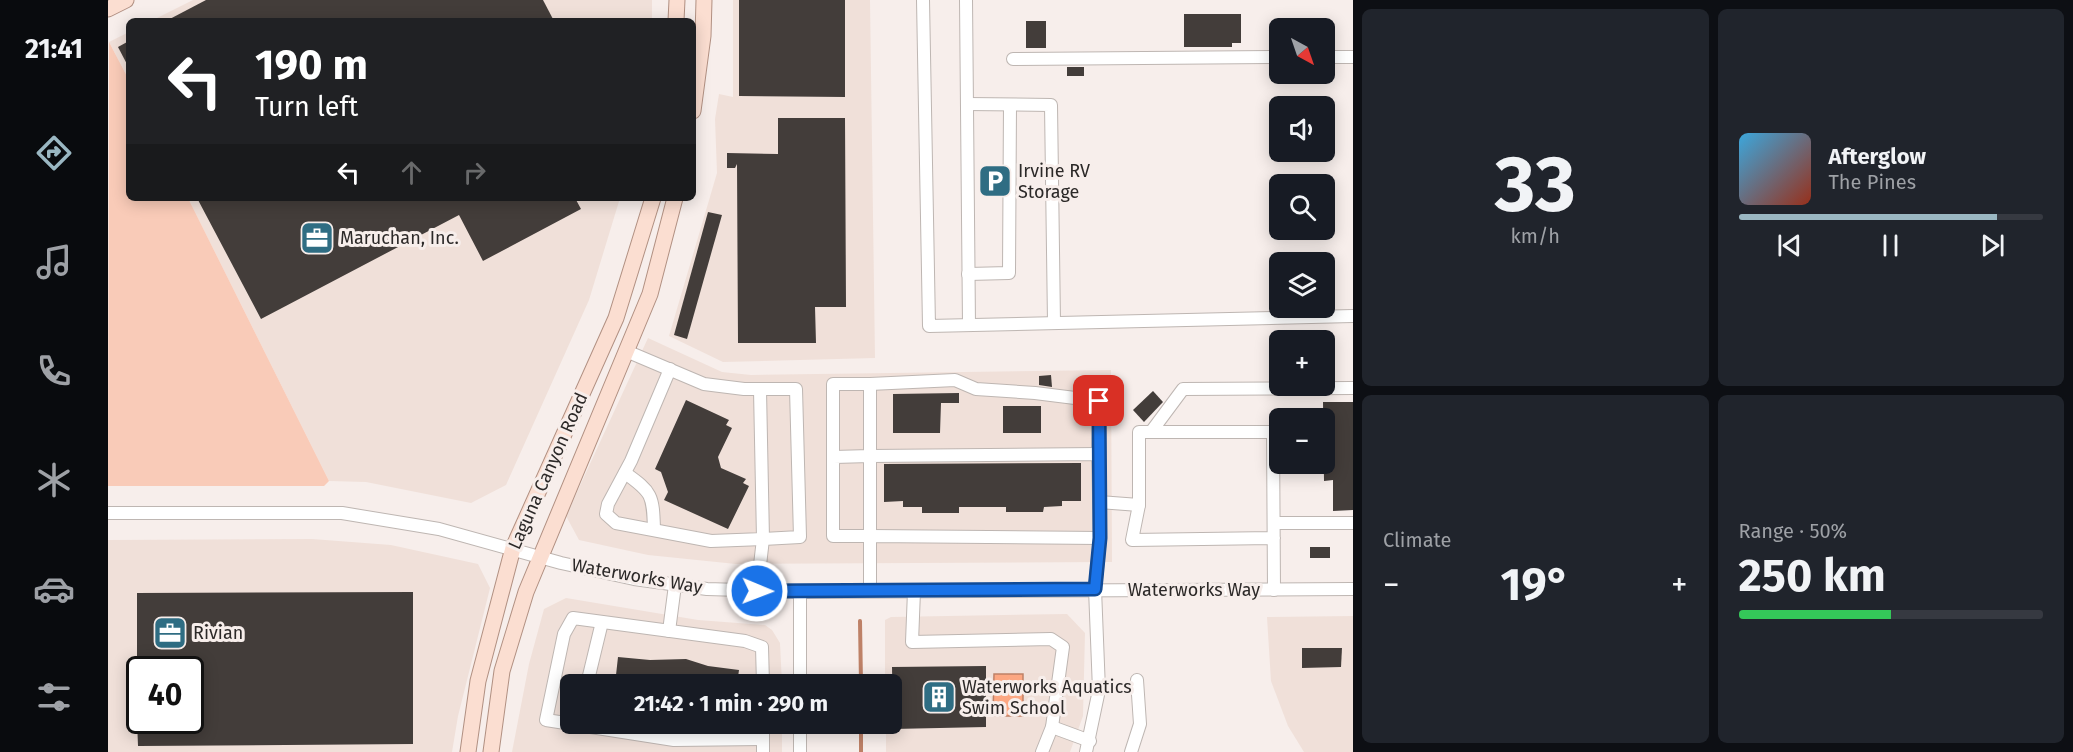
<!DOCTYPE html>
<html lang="en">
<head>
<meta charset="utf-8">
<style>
  :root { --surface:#171b24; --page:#20242c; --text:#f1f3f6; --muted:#9ea1a6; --line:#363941; --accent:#9ab7c2 }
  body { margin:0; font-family:"Fira Sans",sans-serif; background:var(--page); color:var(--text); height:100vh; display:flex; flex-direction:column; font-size:22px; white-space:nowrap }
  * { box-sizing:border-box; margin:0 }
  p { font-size:20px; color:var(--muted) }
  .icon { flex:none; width:33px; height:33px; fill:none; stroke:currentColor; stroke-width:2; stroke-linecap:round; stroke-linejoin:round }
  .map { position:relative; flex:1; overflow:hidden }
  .side { display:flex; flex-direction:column; gap:9px; padding:9px; background:#0d0f14; width:720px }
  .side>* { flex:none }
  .top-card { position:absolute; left:18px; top:18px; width:570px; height:183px; border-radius:9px; box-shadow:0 3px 15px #0003; background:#202124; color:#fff; overflow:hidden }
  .needle { width:39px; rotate:140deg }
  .buttons { position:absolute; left:1161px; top:18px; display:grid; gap:12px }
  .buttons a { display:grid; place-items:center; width:66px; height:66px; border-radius:9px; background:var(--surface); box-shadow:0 3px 15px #0003; font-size:30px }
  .speed { position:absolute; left:18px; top:656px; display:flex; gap:12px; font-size:30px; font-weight:700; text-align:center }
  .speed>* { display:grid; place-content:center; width:78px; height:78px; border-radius:50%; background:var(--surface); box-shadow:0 3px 15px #0003; line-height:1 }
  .speed .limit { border:3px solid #111; border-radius:9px; background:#fff; color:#111 }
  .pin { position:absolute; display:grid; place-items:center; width:51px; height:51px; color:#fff; margin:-26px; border-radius:12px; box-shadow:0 3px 9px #0006 }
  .me { position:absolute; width:66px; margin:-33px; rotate:91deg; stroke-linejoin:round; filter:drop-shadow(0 0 4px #0008) }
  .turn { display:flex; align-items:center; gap:21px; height:126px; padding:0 30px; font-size:27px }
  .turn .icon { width:78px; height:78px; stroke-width:2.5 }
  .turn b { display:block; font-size:42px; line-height:51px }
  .lanes { display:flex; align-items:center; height:57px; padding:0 30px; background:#0003; justify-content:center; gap:30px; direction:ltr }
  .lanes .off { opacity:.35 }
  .big { font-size:45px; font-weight:700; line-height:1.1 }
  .side .widget { flex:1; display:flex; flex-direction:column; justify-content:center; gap:9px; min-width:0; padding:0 21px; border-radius:9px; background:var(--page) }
  .side .dial { align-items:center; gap:0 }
  .dial b { font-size:78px; line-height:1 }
  .song { display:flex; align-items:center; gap:18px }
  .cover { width:72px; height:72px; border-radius:9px; background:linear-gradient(135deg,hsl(200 70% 55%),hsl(10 70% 35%)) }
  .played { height:6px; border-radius:3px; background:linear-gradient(90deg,var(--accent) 85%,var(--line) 85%) }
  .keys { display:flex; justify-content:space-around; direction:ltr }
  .heat { display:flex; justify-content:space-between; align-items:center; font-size:33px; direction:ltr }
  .charge { height:9px; border-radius:4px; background:linear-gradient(90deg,#34c759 50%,var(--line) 0) }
  .side .tiles { flex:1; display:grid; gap:9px; grid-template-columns:repeat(2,1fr) }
  .trip { position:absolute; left:452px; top:674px; width:342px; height:60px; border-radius:9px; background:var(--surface); box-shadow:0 3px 15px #0003; font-weight:700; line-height:60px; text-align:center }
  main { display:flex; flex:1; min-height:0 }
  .tabs { display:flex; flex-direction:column; width:108px; justify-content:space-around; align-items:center; background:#090b0e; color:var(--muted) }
  .tabs .icon { width:42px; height:42px }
  .tabs .active { color:var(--accent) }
  .tabs b { font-size:27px; color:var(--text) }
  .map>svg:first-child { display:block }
  .built { fill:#f0e0d9; fill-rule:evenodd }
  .green { fill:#f9cbb8 }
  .water { fill:#fca782; stroke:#be8167; stroke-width:1.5 }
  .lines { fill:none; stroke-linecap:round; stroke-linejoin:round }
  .stream { stroke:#be8167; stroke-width:4 }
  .building { fill:#433d3a }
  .minor-casing { stroke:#beb6b2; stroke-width:14 }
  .major-casing { stroke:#b19082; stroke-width:17 }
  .minor { stroke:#fff; stroke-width:12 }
  .major { stroke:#fbded1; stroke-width:15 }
  .route-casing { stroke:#114b97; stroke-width:15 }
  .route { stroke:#1a73e8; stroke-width:10 }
  .labels { text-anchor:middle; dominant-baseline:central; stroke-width:6; stroke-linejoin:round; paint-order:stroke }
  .poi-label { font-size:18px; fill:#2c2928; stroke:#f7eeeb; text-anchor:start }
  .street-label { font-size:18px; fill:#2c2928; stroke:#f7eeeb }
</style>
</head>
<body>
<main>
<nav class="tabs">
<b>21:41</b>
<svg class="icon active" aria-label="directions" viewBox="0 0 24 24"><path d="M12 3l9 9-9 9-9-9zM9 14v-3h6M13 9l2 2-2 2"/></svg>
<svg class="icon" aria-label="music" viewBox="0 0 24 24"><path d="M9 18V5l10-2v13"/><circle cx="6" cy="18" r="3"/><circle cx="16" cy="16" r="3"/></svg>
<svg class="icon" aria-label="phone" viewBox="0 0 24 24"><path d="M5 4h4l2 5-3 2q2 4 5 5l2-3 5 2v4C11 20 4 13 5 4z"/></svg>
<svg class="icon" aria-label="climate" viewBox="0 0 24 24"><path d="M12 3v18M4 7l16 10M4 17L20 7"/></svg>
<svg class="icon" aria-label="car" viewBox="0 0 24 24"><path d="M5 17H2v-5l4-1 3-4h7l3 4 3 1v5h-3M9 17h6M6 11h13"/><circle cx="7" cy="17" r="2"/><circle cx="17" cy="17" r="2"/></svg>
<svg class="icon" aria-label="filters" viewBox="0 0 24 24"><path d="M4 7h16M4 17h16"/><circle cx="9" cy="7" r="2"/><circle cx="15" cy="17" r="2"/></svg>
</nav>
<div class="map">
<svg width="1245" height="752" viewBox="0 0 1245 752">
  <rect width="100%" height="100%" fill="#f7eeeb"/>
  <g class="built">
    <polygon points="85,0 544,0 544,21 43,21"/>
    <polygon points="625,0 762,0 767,358 615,362 561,336 609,173 607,119 611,94 625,97"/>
    <polygon points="21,32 21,80 1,42"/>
    <polygon points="80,198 512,198 481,300 398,485 363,503 258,482 221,481"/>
    <polygon points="540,338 614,372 643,375 1003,370 1004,562 628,564 540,555 471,540 458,516"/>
    <path d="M204,539L283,545L370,564L382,588L350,716L344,752H0V540ZM32,669H82V720H32Z"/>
    <polygon points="458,598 590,620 657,625 664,630 672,643 674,684 462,684 462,723 674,723 674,752 404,752 421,664 436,609"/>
    <polygon points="959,614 977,633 975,716 962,752 778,752 778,723 783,723 783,684 777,684 777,620 783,617"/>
    <polygon points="1245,616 1245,752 1196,752 1180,726 1163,681 1159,617"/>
  </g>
  <polygon class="green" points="1,42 21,80 21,198 80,198 221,481 216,486 0,486"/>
  <polygon class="water" points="886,674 915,674 915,716 885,716"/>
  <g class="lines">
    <g class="stream">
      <polyline points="752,621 753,684"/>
      <polyline points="753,723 753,752"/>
    </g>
  </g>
  <g class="building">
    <polygon points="98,0 435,0 446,21 58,21"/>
    <polygon points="631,0 737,0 737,97 631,96"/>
    <polygon points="1076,14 1133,14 1133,43 1124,43 1124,47 1076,47"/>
    <rect x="918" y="21" width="20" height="27"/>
    <polygon points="21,41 21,68 10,47"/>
    <rect x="959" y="67" width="17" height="9"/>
    <polygon points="670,118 737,118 738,307 707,307 708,343 630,343 629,164 627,168 619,168 619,153 670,154"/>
    <polygon points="89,198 467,198 473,209 375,261 351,215 153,319"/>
    <polygon points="600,212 614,215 579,339 566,335"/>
    <polygon points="943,375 944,387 931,385 931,376"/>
    <polygon points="1045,391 1055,402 1036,422 1025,410"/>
    <polygon points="851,393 851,403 833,403 832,433 785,433 785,394"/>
    <polygon points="578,400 621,420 618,425 624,428 610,457 613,468 638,479 635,483 641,486 620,529 556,500 560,492 553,472 547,469"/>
    <polygon points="1215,402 1245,402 1245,510 1225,511 1225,480 1216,481"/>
    <rect x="895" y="406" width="38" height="27"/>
    <polygon points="973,463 973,501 954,501 954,506 936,507 935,512 898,512 898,507 851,507 851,513 814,513 814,507 795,507 795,501 776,502 776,464"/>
    <rect x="1202" y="547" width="20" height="11"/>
    <polygon points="305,592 305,744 30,746 29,720 82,720 82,669 29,669 29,593"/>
    <polygon points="1194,648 1234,648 1233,667 1194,668"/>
    <polygon points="510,657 542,660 578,659 600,666 631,670 629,684 507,684"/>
    <polygon points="878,666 878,727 785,729 784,667"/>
  </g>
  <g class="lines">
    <defs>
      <g id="minor">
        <polyline points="815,0 821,326 1245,316"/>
        <polyline points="858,0 861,325"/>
        <polyline points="1216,57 1245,57"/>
        <polyline points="905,59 1172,57"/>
        <polyline points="859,104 943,105 946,323"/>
        <polyline points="860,274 901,273 902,105"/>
        <polyline points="518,351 596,384 636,389 688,389 692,537 655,539 649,591"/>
        <polyline points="562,369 523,461 500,504 498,514 508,523 603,541 655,539 652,390"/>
        <polyline points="762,384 847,380 868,389 927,393 991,401 990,454"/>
        <polyline points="1043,432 1075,389 1245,388"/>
        <polyline points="726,457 762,456 762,384 725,384 725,536 762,536 762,456 990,454 992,538"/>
        <path d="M517,473C544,492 545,495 546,529"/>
        <polyline points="991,502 1031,505"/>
        <polyline points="0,513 234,513 331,529 453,563 526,579 599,589 692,592 1245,589"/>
        <polyline points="1166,523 1245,523"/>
        <polyline points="1166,538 1024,540 1031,505 1031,432 1165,432 1166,590"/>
        <polyline points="762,591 762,536 992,538 987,589 991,690 978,752"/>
        <polyline points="806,591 804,642 943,639 955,647 944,727 934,752"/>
        <polyline points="692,592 692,684"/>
        <polyline points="561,631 567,585"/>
        <polyline points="479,684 494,622"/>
        <polyline points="655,684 654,647 637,641 465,618 456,634 438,720 566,740 655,739"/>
        <polyline points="655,723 655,752"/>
        <polyline points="692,723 692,752"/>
        <polyline points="944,727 982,741"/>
        <polyline points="1023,752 1032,724 1029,680"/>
      </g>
      <g id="major">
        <polyline points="0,9 18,0"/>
        <polyline points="568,21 569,0"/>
        <polyline points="585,111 595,36 596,0"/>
        <polyline points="360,752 370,681 405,548 508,318 545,198"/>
        <polyline points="383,752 394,671 418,592 542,294 567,198"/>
      </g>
    </defs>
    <use href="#minor" class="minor-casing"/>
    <use href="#major" class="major-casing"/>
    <use href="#minor" class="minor"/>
    <use href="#major" class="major"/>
  </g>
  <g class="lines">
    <defs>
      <polyline id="route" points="649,591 987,589 992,538 991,401"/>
    </defs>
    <use href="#route" class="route-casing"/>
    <use href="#route" class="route"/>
  </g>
  <defs>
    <symbol id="parking-square" viewBox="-11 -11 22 22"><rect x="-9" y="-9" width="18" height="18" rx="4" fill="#2f6d83" stroke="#f7eeeb"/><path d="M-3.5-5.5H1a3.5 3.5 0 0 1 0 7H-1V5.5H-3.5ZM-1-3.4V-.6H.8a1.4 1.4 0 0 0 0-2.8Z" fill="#fff"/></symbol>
    <symbol id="office-square" viewBox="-11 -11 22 22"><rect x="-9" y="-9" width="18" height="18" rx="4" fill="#2f6d83" stroke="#f7eeeb"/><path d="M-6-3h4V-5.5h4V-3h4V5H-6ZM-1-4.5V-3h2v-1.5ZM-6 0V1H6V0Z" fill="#fff"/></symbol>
    <symbol id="building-square" viewBox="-11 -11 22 22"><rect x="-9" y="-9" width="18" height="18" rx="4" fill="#2f6d83" stroke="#f7eeeb"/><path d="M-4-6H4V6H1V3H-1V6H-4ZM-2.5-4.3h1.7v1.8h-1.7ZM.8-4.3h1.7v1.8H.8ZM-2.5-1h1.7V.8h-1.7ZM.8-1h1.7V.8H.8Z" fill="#fff"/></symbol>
  </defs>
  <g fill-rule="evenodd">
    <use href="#parking-square" x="868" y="162" width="38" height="38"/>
    <use href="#office-square" x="190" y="219" width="38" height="38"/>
    <use href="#office-square" x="43" y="614" width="38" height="38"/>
    <use href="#building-square" x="812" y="678" width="38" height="38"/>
  </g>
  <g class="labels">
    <g class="poi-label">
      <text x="910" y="171">Irvine RV<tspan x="910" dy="21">Storage</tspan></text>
      <text x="232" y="238">Maruchan, Inc.</text>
      <text x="85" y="633">Rivian</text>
      <text x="854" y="687">Waterworks Aquatics<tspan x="854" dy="21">Swim School</tspan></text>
    </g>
    <g class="street-label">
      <text transform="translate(440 471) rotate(-66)">Laguna Canyon Road</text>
      <text transform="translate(529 576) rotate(10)">Waterworks Way</text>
      <text x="1086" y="590">Waterworks Way</text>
    </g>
  </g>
</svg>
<div class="buttons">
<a><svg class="needle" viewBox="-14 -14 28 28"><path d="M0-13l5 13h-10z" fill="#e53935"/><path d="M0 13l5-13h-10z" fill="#9ea1a6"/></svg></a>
<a><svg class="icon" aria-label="sound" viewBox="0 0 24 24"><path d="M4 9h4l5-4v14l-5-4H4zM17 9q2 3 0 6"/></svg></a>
<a><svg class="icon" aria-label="search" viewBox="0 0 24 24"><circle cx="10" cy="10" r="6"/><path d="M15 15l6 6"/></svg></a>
<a><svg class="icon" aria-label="layers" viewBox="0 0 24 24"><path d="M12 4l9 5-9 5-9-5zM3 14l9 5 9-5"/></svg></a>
<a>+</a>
<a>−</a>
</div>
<div class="speed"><div class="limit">40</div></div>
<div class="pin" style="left:991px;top:401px;background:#d93025"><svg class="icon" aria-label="arrive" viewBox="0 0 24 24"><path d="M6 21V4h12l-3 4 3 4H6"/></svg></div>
<svg class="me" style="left:649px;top:591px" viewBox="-20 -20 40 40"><circle r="17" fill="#1a73e8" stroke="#fff" stroke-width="3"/><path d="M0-11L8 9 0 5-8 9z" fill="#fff"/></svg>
<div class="trip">21:42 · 1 min · 290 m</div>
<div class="top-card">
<div class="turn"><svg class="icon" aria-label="left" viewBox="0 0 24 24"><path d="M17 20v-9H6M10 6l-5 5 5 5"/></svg><div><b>190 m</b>Turn left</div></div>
<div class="lanes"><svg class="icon" aria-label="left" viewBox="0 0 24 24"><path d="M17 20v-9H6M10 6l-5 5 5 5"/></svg><svg class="icon off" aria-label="ahead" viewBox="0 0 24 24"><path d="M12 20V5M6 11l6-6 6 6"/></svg><svg class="icon off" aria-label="right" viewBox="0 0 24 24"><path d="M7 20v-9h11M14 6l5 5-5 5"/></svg></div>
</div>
</div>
<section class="side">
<div class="tiles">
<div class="widget dial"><b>33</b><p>km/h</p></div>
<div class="widget">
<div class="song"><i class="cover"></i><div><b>Afterglow</b><p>The Pines</p></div></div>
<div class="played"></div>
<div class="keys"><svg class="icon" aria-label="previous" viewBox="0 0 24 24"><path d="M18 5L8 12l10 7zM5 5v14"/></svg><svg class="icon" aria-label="pause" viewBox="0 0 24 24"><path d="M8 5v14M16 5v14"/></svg><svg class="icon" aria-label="next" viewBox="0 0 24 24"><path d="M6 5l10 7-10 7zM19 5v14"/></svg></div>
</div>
<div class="widget"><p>Climate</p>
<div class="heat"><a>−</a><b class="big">19°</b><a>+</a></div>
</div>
<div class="widget"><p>Range · 50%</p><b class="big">250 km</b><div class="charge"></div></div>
</div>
</section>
</main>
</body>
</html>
